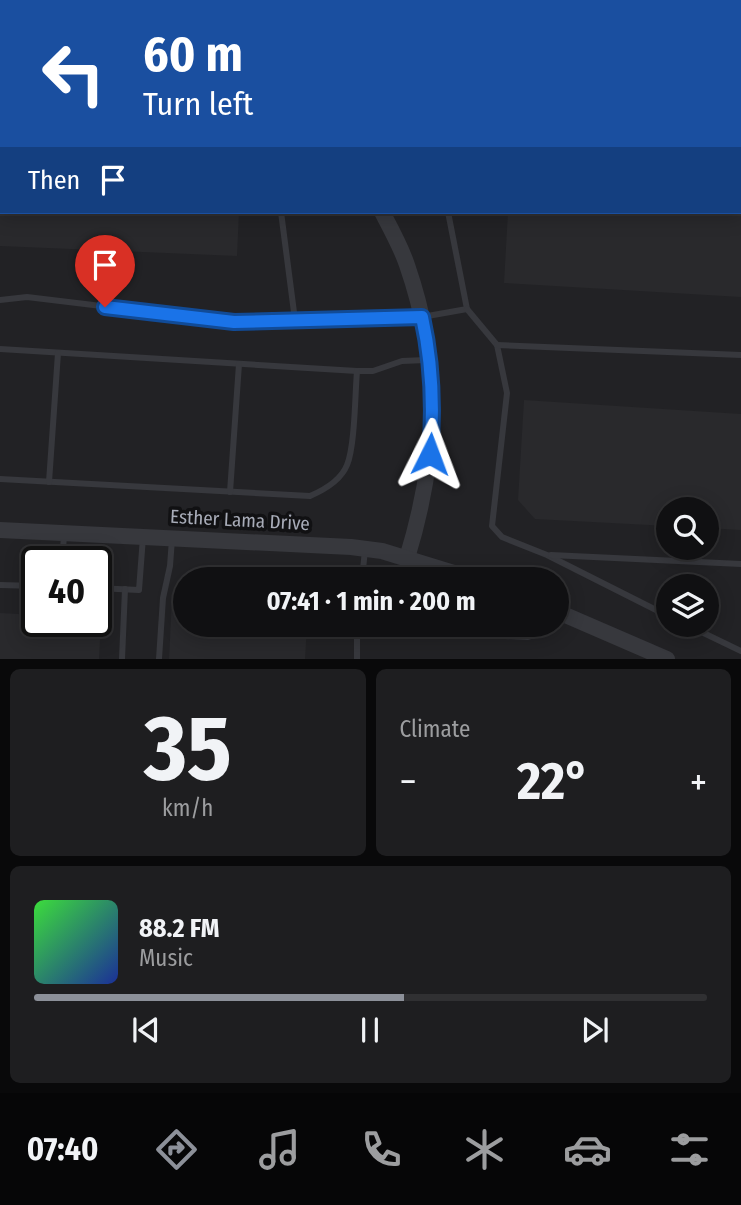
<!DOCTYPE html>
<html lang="en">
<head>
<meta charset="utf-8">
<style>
  :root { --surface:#101012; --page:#1e1e20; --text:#f1f3f6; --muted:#9c9d9f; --line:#303032; --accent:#8c9099 }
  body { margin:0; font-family:"Fira Sans Condensed",sans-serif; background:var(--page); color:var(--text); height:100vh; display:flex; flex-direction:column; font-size:26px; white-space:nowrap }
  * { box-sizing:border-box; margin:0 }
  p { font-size:23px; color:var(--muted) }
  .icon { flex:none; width:38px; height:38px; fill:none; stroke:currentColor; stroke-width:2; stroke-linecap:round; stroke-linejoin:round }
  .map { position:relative; height:659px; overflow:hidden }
  .panel { display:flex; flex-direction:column; gap:10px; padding:10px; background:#09090a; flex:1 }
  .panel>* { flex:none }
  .banner { position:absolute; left:0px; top:0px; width:742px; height:214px; box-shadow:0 4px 18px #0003,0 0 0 2px var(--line); background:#1a4fa0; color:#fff; overflow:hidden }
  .buttons { position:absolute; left:656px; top:497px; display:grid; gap:14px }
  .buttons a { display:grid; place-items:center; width:63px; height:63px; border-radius:50%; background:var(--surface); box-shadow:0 4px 18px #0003,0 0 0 2px var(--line); font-size:35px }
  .speed { position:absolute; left:21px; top:546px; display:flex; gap:14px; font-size:35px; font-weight:700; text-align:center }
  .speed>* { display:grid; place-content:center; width:91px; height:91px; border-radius:50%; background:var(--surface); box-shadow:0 4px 18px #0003,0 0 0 2px var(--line); line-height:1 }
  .speed .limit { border:4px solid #111; border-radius:10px; background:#fff; color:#111 }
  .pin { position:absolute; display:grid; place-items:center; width:60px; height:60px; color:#fff; margin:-72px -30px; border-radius:50% 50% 50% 0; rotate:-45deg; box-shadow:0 0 7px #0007 }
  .pin .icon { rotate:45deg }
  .me { position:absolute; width:77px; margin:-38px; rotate:3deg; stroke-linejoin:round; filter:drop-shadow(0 0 5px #0008) }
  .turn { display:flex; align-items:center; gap:24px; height:147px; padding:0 28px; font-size:32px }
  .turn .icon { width:91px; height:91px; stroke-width:2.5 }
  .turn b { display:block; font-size:49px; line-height:60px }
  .then { display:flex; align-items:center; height:66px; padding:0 28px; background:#0003; gap:14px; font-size:26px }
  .big { font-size:52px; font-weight:700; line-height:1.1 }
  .panel .card { flex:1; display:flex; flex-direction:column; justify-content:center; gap:10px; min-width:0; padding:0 24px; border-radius:10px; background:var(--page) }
  .panel .dial { align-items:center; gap:0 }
  .dial b { font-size:91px; line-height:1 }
  .song { display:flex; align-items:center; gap:21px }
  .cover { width:84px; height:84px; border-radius:10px; background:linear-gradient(135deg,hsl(120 70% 55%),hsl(230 70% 35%)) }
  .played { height:7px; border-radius:4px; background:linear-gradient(90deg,var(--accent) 55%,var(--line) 55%) }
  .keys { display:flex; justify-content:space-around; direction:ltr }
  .heat { display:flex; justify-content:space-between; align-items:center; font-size:38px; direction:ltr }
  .panel .tiles { flex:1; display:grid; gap:10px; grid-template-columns:1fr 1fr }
  .card:last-child { grid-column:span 2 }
  .trip { position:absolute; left:173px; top:567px; width:396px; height:70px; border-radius:35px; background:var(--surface); box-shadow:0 4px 18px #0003,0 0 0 2px var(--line); font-weight:700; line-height:70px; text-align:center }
  .tab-bar { display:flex; height:112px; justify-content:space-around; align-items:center; background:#060607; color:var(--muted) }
  .tab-bar .icon { width:49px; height:49px }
  .tab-bar .current { color:var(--accent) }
  .tab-bar b { font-size:32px; color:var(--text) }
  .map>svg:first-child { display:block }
  .built { fill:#222225; fill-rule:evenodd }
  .building { fill:#29292c }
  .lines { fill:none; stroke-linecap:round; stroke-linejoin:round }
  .service { stroke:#37383d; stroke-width:6 }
  .tertiary { stroke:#37383d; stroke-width:16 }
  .secondary { stroke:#45474d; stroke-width:18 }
  .route-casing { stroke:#114b97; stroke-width:18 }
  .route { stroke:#1a73e8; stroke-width:12 }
  .labels { text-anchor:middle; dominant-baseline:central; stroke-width:7; stroke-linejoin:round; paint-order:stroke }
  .street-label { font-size:19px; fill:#a8acb8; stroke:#111113 }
</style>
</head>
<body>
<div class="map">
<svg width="741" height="659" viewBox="0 0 741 659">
  <rect width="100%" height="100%" fill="#161618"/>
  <path class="built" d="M0,0H741V659H0ZM2,2H740V212H2ZM668,509H707V548H668ZM37,562H96V621H37ZM186,579H556V625H186ZM668,586H707V625H668Z"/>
  <g class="building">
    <polygon points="0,212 239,212 237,256 0,246"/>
    <polygon points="508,212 741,212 741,297 504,283"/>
    <polygon points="524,400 741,414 741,530 707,528 707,509 668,509 668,526 535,519 518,500"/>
    <polygon points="172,598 186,598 186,625 307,625 305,659 169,659"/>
    <polygon points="0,613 37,615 37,621 101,621 99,659 0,659"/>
  </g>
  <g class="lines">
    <g class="service">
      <polyline points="0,52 2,52"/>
      <polyline points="740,100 741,100"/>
      <polyline points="281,212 295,320"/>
      <polyline points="0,300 27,297 234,322 422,317 467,309 448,212"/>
      <polyline points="467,309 497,345 507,393 492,526 502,537 547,555 668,616"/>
      <polyline points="497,345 741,355"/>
      <polyline points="0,349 357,371 373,371 402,361 426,360"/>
      <path d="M0,479L310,496C324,490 341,480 347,465C355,446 355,394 357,371"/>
      <polyline points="49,482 58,353"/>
      <polyline points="230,492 239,364"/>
      <polyline points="551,555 741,564"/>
      <polyline points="62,562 64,536"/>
      <polyline points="362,579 365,550"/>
      <polyline points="0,585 37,586"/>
      <polyline points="96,588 139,590 143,537"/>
      <polyline points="687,625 741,651"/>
      <polyline points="312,627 528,637 537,634 543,625"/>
      <polyline points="122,659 125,589"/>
      <polyline points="159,659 163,598 170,566 172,539"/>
      <polyline points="357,659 357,625"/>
    </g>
    <g class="tertiary">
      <polyline points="309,0 309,2"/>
      <path d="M382,212C391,229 401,247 407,265C442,366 438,457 407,558"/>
      <polyline points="0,530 351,547 382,551 473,579"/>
      <polyline points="556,611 667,659"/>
    </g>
    <g class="secondary">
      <polyline points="58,0 85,2"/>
      <polyline points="710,0 735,2"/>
      <polyline points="740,41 741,41"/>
    </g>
  </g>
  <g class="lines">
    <defs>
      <path id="route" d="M105,307L234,322L422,317C432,362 434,408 430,454"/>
    </defs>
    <use href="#route" class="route-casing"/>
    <use href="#route" class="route"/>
  </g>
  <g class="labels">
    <g class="street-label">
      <text transform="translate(240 520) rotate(3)">Esther Lama Drive</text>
    </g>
  </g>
</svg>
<div class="buttons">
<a><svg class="icon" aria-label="search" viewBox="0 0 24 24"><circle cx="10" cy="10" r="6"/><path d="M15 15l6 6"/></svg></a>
<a><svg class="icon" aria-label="layers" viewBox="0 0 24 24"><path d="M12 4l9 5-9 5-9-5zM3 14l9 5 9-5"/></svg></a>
</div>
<div class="speed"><div class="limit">40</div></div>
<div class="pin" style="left:105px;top:307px;background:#d93025"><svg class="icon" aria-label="arrive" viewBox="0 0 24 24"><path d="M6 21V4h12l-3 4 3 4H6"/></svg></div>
<svg class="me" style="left:430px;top:454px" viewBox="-20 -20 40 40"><path d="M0-17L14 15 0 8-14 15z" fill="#1a73e8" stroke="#fff" stroke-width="4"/></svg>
<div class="trip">07:41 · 1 min · 200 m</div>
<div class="banner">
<div class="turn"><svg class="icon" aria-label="left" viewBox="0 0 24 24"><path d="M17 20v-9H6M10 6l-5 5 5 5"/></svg><div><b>60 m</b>Turn left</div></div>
<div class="then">Then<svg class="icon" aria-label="arrive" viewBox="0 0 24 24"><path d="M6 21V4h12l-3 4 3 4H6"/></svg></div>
</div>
</div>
<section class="panel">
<div class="tiles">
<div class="card dial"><b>35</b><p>km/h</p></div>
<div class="card"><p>Climate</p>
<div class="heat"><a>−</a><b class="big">22°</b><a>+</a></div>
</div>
<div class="card">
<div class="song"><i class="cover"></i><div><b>88.2 FM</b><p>Music</p></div></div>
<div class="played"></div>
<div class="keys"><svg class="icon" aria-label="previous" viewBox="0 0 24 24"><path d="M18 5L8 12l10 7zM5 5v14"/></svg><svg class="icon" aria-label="pause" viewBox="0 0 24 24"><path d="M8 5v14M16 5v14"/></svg><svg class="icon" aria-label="next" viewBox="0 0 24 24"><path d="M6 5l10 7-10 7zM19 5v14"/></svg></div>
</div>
</div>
</section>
<nav class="tab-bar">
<b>07:40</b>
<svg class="icon current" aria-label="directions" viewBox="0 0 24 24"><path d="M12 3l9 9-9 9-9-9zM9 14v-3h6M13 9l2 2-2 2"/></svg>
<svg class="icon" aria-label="music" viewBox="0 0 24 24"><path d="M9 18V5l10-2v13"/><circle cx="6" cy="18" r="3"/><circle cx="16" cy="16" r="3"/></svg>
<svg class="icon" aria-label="phone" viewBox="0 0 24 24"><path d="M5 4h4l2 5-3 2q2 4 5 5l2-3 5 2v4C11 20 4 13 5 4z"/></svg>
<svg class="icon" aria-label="climate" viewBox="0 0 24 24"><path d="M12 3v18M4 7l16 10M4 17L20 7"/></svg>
<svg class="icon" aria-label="car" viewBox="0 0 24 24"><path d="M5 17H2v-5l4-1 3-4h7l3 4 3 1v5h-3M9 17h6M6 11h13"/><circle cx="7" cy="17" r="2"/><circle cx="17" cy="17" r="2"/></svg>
<svg class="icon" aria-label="filters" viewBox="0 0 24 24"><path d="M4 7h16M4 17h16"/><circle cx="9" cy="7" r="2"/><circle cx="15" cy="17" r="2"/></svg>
</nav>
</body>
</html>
